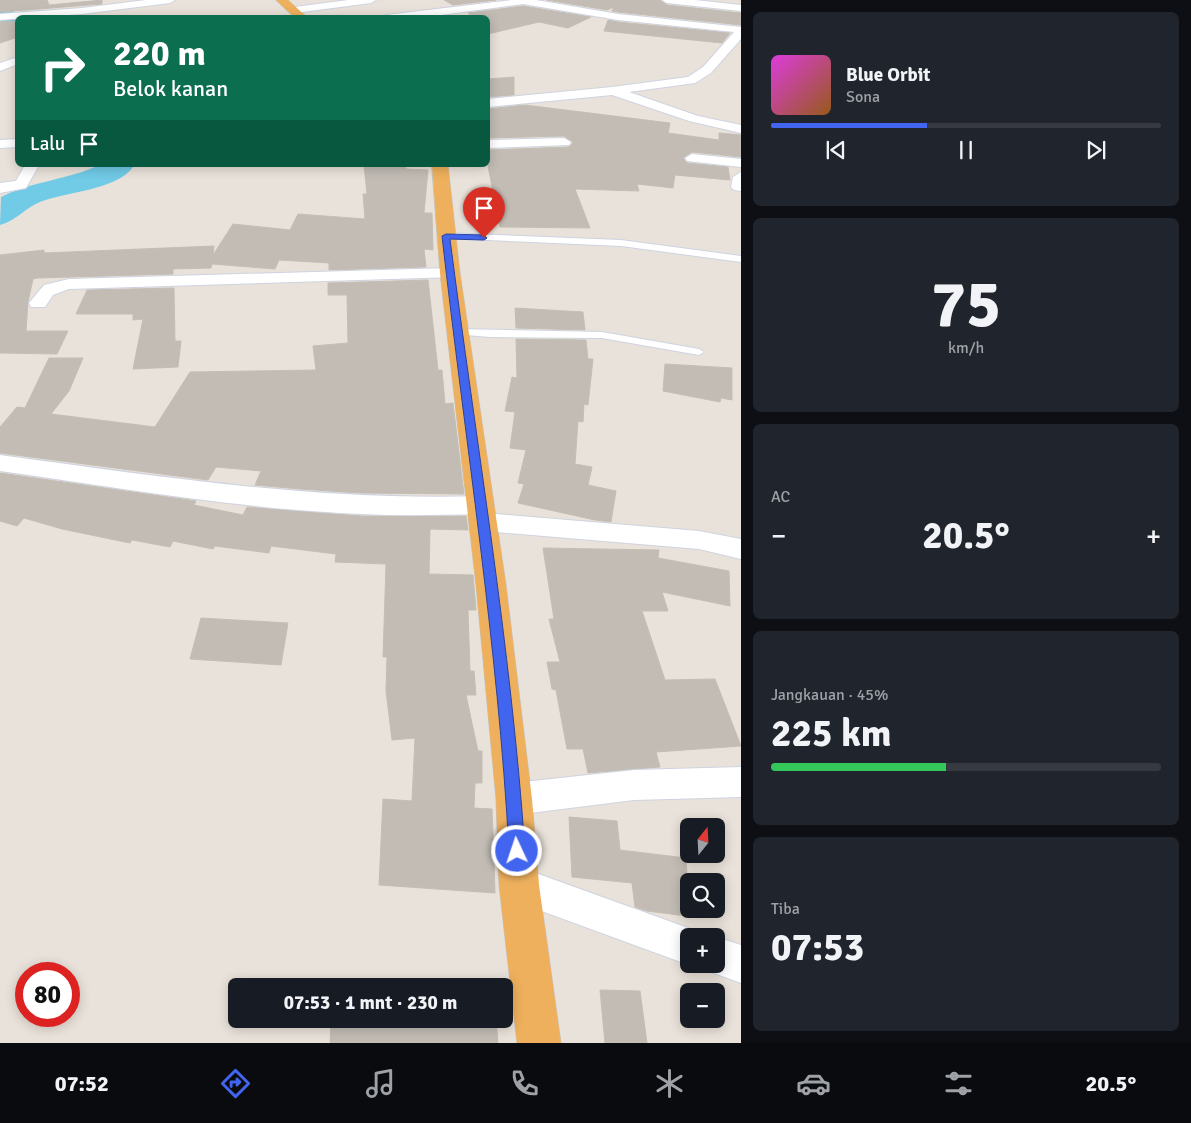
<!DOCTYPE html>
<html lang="id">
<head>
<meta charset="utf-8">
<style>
  :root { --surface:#171b24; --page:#20242c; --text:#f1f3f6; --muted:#9ea1a6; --line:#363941; --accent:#4165ee }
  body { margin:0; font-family:Signika,sans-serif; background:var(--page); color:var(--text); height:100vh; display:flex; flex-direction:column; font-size:19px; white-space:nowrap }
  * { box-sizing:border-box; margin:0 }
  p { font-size:16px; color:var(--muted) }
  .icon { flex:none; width:28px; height:28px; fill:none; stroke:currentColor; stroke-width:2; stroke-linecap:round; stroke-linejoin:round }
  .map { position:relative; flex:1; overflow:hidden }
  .drawer { display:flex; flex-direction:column; gap:12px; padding:12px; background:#0d0f14; width:450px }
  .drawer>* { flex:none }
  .banner { position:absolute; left:15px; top:15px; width:475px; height:152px; border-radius:8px; box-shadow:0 2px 12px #0003; background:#0b6e4f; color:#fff; overflow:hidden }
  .needle { width:32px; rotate:18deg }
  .tools { position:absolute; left:680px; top:818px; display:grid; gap:10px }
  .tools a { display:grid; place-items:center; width:45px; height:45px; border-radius:8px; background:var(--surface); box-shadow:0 2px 12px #0003; font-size:25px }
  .speed { position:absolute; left:15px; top:962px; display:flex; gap:10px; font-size:25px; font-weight:700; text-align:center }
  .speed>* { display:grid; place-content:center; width:65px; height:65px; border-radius:50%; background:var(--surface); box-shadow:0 2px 12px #0003; line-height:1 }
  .speed .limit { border:8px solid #d22; background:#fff; color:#111 }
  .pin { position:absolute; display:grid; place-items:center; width:42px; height:42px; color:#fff; margin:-51px -21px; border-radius:50% 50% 50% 0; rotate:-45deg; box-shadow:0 0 5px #0007 }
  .pin .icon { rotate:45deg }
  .me { position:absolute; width:55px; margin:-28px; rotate:357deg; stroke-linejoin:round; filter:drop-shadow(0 0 4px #0008) }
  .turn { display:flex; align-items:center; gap:18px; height:105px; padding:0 15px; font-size:22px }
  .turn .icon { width:65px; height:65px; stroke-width:2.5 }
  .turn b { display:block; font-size:35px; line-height:42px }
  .then { display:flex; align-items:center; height:48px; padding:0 15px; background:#0003; gap:10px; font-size:19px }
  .big { font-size:38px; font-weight:700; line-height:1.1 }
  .drawer .tile { flex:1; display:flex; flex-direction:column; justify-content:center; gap:8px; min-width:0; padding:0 18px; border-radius:8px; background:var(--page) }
  .drawer .dial { align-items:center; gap:0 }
  .dial b { font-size:65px; line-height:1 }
  .song { display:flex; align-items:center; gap:15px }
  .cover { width:60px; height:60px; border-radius:8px; background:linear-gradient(135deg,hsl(300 70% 55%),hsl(30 70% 35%)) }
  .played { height:5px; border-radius:2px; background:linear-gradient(90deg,var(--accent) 40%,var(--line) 40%) }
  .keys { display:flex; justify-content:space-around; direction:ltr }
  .heat { display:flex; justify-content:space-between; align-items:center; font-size:28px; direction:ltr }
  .charge { height:8px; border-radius:4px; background:linear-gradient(90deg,#34c759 45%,var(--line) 0) }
  .trip { position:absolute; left:228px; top:978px; width:285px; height:50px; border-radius:8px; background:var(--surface); box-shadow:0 2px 12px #0003; font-weight:700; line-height:50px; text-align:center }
  .menu { display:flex; height:80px; justify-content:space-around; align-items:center; background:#090b0e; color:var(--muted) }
  .menu .icon { width:35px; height:35px }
  .menu .selected { color:var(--accent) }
  .menu b { font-size:22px; color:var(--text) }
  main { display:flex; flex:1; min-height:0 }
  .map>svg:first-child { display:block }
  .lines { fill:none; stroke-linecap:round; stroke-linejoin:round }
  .river { fill:#71cae6; fill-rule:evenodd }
  .building { fill:#c2bcb5; stroke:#c4beb4 }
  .service-casing { stroke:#cfd3e0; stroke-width:2 }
  .minor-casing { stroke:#cfd3e0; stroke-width:2 }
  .trunk-casing { stroke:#c3c3c3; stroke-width:1 }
  .service { fill:#fff; fill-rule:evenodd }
  .minor { fill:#fff; fill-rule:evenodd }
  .trunk { fill:#eeb05d; fill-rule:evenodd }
  .route { fill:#4165ee; stroke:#2a429b }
</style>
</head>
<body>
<main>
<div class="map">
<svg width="741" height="1043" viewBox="0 0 741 1043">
  <rect width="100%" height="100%" fill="#e9e2da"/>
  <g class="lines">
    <g class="river">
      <polygon points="3,0 27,0 13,12 26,18 18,18 18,27 0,21 0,2"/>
      <path d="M99,165H132L133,167C117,190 65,192 40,202C25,208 16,221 0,225L1,197C32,181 68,180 99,165Z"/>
    </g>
  </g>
  <g class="building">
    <polygon points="0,0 47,0 49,5 102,0 102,4 0,12"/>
    <polygon points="444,0 496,0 453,5"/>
    <polygon points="547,0 660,0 667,5 741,13 741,25 618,12 612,11 614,7 607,10"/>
    <polygon points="523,6 591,17 568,28 539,22 488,34 488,18 475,18 468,13"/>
    <polygon points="608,20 618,22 730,33 722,43 604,31"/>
    <polygon points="18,21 18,37 0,43 0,22"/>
    <polygon points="514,77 514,95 488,97 488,79"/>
    <polygon points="525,105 670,123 668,133 719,140 719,133 741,135 741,157 692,152 683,158 687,163 728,167 730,180 675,175 673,188 637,184 639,191 575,189 590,228 500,227 488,166 488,150 569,147 573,143 564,136 488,138 488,109"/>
    <polygon points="364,165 405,165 406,169 428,170 424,213 432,213 433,250 424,249 426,267 329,270 329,263 279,260 275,269 212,264 211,268 173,269 173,274 38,278 33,279 28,302 26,331 68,331 57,354 0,353 0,255 44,250 44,253 214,246 213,255 233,224 290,230 298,214 365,219 363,194 367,194"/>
    <polygon points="428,280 438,370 442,370 445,404 453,403 464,494 360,493 300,489 255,485 261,471 216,467 208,480 0,453 0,427 17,407 25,408 49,358 83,358 69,391 51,414 155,427 190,372 316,370 313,346 348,343 347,295 328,295 328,283"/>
    <polygon points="174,288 175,341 181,341 178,367 133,369 143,319 133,320 133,314 76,314 87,290"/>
    <polygon points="515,308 583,312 585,330 516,328"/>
    <polygon points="516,339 586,340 588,359 593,359 588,405 584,404 583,422 578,421 575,464 592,467 588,485 616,491 611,522 595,520 518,503 524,484 518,483 526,450 510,448 515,412 505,411 512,377 517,378"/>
    <polygon points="665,364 732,368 732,400 721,398 720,402 663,391"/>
    <polygon points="0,473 196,501 194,505 243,515 247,507 361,516 466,516 468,530 430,529 429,574 473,575 476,610 468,610 470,671 474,671 476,695 466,695 478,751 482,751 482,783 475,783 474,808 492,809 495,893 379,885 383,799 412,801 415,738 392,740 386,691 387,657 383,657 386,564 335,562 336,554 271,546 269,553 215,546 213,549 173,541 170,547 132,540 130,543 62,529 24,518 17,526 0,521"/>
    <polygon points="543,548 659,550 658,558 729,571 730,606 662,592 668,611 642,611 665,680 715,679 741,746 656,752 660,767 588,773 583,749 567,749 556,690 552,689 547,662 560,662 549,619 554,619"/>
    <polygon points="201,618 288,623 281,665 190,659"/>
    <polygon points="569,817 617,821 620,850 686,858 689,909 693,909 694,917 647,911 635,907 632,883 572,877"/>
    <polygon points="600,990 640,991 647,1043 605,1043"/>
    <polygon points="331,1019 496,1019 498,1043 330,1043"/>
  </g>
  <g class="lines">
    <defs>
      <g id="service">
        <polygon points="446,233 621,240 741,256 741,262 621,246 443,238 442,236"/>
        <polygon points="457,329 602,332 699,349 704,352 699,355 602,338 490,337 454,334 454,330"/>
      </g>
      <g id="minor">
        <polygon points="146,0 175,0 170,3 82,14 0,20 0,14 82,8"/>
        <polygon points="348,0 376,0 371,3 295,13 290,10 295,7"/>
        <polygon points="512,0 536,0 618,14 741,27 741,39 711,73 695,83 629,92 698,116 741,125 741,133 689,121 612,95 488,107 488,99 612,87 688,77 703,67 734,32 618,20 523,4 418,18 381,18 386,15"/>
        <polygon points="662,0 695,0 741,5 741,11 667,3"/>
        <polygon points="18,57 18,64 0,71 0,63"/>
        <polygon points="564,138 571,142 569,145 488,148 488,140"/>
        <polygon points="18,139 18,147 0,148 0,140"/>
        <polygon points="692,154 741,159 741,167 687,161 685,158"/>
        <polygon points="25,165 39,165 26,188 0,193 0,183 16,181"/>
        <polygon points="741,172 741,191 734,190 731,187 733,177"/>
        <polygon points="450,268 456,269 459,273 456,277 69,289 53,295 45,307 31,307 29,303 44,285 69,279"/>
        <path d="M0,455C163,477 317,501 482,496L491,499L494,505L491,511L484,513L699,531L741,539V559L699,549L484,531L475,528L471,522L475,516L482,514C441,515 401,516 361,514C240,509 120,488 0,471Z"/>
        <polygon points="741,767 741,797 634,800 514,815 502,810 497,799 502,788 514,783 634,770"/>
        <polygon points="519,867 702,933 704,936 689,936 689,964 691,964 689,965 506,898 501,885 506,872"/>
        <polygon points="716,937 741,945 741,983 703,969 700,964 716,964"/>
      </g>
      <g id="trunk">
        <polygon points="276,0 288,0 308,18 295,18"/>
        <polygon points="432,165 448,165 460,273 506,585 532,799 539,885 561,1043 517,1043 499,885 496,799 476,585 440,273"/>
      </g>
    </defs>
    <use href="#service" class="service-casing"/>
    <use href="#minor" class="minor-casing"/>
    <use href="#trunk" class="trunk-casing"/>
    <use href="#service" class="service"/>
    <use href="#minor" class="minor"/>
    <use href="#trunk" class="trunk"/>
  </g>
  <path class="route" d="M446,234L484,235L487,238L484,240L450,239C476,443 511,646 525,851L522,856L517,859L511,856L509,851C498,645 465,441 442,236Z"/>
</svg>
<div class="tools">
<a><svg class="needle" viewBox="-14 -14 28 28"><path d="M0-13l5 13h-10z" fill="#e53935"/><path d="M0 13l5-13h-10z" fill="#9ea1a6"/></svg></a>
<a><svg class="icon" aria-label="search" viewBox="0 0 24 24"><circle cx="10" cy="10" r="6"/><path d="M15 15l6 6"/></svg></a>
<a>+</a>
<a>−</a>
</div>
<div class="speed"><div class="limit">80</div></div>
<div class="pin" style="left:484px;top:238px;background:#d93025"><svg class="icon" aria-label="arrive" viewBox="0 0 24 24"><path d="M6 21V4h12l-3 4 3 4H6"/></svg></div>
<svg class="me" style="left:517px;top:851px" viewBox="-20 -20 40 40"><circle r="17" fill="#4165ee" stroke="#fff" stroke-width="3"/><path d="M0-11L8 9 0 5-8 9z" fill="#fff"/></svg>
<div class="trip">07:53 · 1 mnt · 230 m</div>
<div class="banner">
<div class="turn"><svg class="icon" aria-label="right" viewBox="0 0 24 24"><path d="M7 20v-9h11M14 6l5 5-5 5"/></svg><div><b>220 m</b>Belok kanan</div></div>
<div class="then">Lalu<svg class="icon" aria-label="arrive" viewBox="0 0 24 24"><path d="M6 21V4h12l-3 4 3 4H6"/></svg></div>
</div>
</div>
<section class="drawer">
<div class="tile">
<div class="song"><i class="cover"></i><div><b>Blue Orbit</b><p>Sona</p></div></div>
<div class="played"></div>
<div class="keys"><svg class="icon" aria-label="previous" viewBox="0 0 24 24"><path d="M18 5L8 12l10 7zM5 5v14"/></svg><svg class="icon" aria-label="pause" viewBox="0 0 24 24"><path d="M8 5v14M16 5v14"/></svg><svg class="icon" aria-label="next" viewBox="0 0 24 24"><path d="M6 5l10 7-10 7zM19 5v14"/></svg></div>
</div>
<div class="tile dial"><b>75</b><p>km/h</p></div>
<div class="tile"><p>AC</p>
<div class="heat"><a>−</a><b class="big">20.5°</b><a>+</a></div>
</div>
<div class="tile"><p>Jangkauan · 45%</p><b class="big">225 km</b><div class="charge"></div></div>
<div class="tile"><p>Tiba</p><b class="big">07:53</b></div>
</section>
</main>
<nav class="menu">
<b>07:52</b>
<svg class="icon selected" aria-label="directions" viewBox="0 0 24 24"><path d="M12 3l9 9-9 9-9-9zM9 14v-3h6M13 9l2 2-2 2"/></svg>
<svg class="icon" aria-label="music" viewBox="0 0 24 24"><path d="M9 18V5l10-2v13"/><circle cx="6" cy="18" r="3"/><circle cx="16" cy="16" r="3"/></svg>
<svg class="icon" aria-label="phone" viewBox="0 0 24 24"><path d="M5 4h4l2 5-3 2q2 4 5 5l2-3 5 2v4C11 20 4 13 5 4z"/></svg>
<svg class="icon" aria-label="climate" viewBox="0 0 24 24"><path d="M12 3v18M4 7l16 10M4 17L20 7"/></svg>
<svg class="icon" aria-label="car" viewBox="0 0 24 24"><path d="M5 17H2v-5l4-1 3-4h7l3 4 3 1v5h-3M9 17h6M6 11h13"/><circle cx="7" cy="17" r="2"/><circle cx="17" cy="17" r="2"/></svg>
<svg class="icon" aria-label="filters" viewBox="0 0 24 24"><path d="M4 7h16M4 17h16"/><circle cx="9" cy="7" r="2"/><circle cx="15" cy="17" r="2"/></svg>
<b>20.5°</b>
</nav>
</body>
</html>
